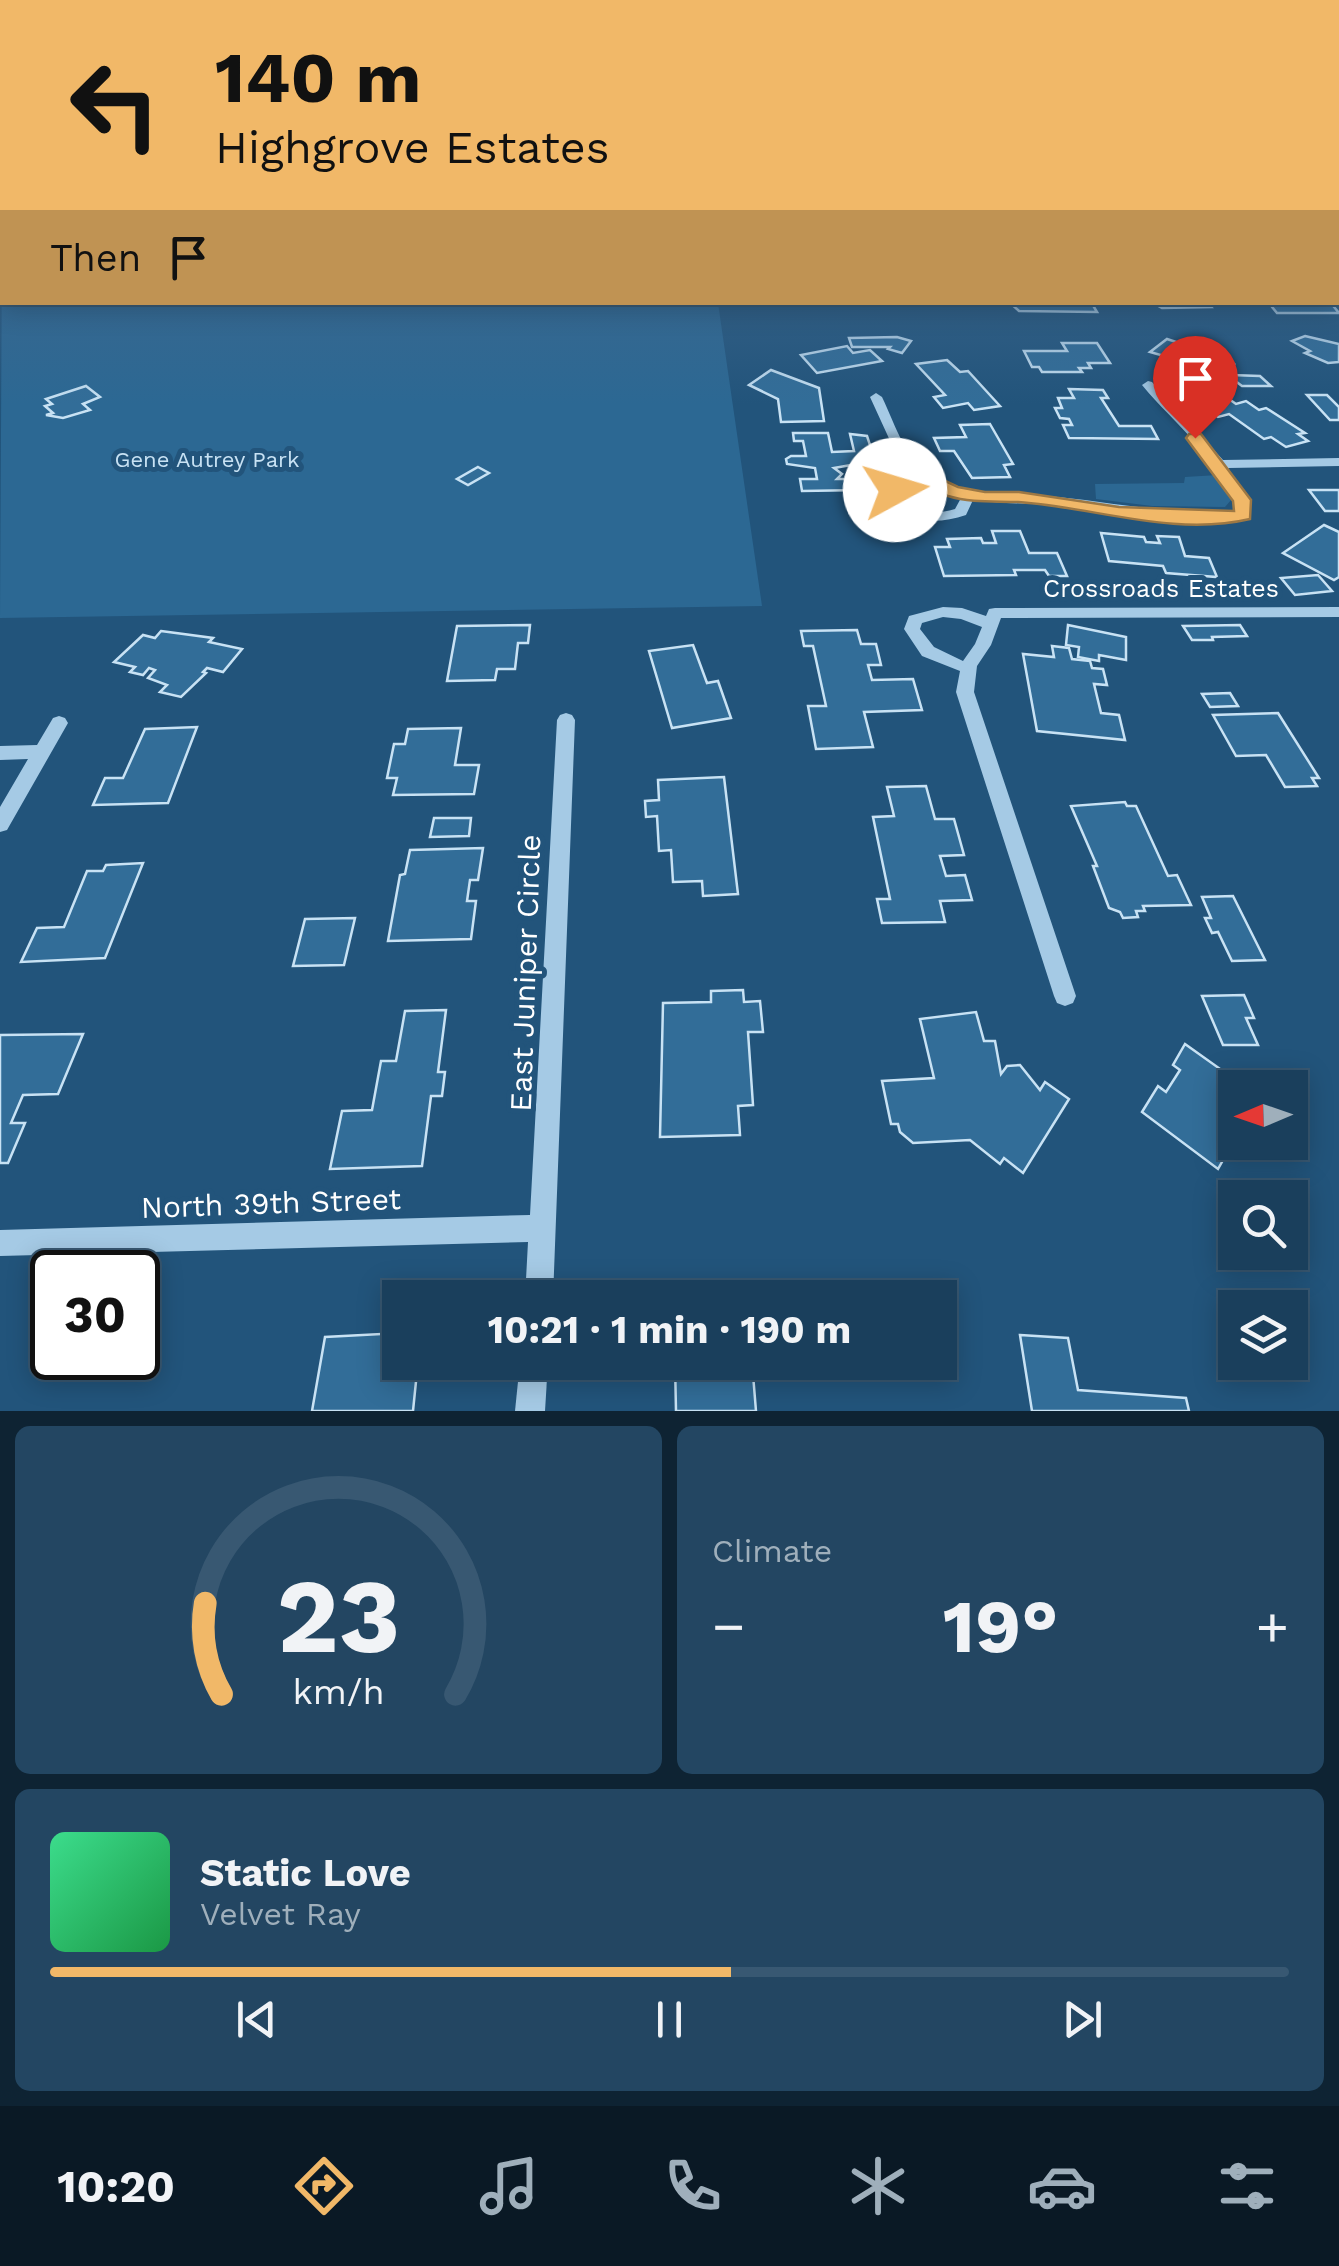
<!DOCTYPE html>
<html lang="en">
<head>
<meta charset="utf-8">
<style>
  :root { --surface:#1a3f5c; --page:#234662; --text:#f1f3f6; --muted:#9fafbb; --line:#385872; --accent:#f1b868 }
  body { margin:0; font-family:"Work Sans",sans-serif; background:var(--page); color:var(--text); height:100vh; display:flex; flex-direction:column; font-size:38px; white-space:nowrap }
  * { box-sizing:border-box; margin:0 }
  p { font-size:32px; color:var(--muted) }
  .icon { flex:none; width:55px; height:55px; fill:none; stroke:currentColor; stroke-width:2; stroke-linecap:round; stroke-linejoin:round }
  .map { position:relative; height:1411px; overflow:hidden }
  .panel { display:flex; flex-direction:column; gap:15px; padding:15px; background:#0e2333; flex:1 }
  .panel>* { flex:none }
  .top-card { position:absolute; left:0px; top:0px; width:1340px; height:305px; box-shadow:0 5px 25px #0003,0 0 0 2px var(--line); background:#f1b868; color:#111; overflow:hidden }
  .needle { width:65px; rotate:268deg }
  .buttons { position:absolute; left:1218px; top:1070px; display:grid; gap:20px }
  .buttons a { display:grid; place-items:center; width:90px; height:90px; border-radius:0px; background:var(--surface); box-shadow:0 5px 25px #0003,0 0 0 2px var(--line); font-size:50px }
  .speed { position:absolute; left:30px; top:1250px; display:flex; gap:20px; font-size:50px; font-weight:700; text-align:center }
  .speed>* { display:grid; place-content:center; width:130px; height:130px; border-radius:50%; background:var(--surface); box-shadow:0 5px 25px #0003,0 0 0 2px var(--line); line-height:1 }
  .speed .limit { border:5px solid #111; border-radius:15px; background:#fff; color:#111 }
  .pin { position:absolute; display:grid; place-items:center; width:85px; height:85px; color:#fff; margin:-102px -42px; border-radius:50% 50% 50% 0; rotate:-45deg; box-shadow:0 0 10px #0007 }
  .pin .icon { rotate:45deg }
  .me { position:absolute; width:110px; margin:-55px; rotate:84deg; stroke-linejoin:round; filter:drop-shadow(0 0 8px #0008) }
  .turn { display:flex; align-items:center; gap:35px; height:210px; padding:0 50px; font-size:45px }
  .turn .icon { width:130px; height:130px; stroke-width:2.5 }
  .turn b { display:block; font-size:70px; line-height:85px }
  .then { display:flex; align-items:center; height:95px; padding:0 50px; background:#0003; gap:20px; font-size:38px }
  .big { font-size:75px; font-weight:700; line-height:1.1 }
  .panel .card { flex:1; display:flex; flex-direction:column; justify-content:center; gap:15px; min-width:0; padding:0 35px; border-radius:15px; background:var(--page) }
  .panel .dial { align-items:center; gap:0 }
  .dial svg { height:260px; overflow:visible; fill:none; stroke:var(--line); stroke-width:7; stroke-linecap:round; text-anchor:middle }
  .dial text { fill:var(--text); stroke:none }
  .song { display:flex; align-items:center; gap:30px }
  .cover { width:120px; height:120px; border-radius:15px; background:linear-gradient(135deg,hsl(150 70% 55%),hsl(140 70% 35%)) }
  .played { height:10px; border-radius:5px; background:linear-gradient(90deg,var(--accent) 55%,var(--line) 55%) }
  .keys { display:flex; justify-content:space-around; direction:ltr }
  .heat { display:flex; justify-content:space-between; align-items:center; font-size:55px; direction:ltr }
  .panel .tiles { flex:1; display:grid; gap:15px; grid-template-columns:1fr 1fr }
  .card:last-child { grid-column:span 2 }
  .trip { position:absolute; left:382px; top:1280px; width:575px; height:100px; border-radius:0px; background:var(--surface); box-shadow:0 5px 25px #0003,0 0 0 2px var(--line); font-weight:700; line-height:100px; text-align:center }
  .tabs { display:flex; height:160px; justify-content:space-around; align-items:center; background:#0a1925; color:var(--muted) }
  .tabs .icon { width:70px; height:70px }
  .tabs .on { color:var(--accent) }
  .tabs b { font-size:45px; color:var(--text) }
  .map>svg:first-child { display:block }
  .green { fill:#2c6893 }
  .building { fill:#326d98; stroke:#c8e2f4; stroke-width:2.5 }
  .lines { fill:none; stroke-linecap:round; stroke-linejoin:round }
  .minor { fill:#a5cae5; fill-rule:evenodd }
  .major { stroke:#e6f2fd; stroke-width:25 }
  .route { fill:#f1b868; stroke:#9d7844; stroke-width:2.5 }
  .labels { text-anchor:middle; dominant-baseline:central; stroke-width:10; stroke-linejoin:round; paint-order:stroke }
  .far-park-label { font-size:22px; fill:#c8e2f4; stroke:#22547b }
  .street-label { font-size:25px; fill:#fff; stroke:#22547b }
  .near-street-label { font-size:30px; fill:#fff; stroke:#22547b }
</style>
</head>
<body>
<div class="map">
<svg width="1339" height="1411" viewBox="0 0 1339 1411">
  <rect width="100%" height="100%" fill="#22547b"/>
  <g class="green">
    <polygon points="2,242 2,302 718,303 762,606 0,618"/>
    <polygon points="1218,475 1231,500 1225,507 1152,506 1096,499 1095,484 1184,483 1185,477"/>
  </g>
  <g class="building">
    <polygon points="1009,302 1091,302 1097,312 1019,311"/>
    <polygon points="1151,302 1206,302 1211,307 1162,308"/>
    <polygon points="1268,302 1330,302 1339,313 1277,313"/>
    <polygon points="1305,336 1339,344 1339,362 1328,363 1305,353 1310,351 1292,341"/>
    <polygon points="849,338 897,337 911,341 902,353 888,349 890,347 852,347"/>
    <polygon points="1167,339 1225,358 1234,364 1227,370 1231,375 1260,376 1271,386 1242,386 1230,377 1199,376 1189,369 1193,369 1189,364 1192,364 1150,352"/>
    <polygon points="1062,343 1097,343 1110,363 1088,363 1091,368 1079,368 1082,372 1042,372 1039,367 1032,367 1024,351 1067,351"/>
    <polygon points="847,346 853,353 870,350 882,361 817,373 801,355"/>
    <polygon points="947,360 960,372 968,371 1000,406 974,410 968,403 943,408 934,397 945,395 916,364"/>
    <polygon points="771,370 819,388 824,421 781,422 778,399 749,385"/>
    <polygon points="86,386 100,397 83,404 90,410 63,418 46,415 53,413 45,406 52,404 46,399"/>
    <polygon points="1069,389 1103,390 1108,398 1101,398 1119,426 1151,426 1158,439 1069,438 1063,425 1072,425 1069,419 1060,418 1055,408 1062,408 1058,398 1074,398"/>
    <polygon points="1307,395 1327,395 1339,407 1339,420 1330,420"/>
    <polygon points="1229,399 1236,404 1246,401 1259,410 1266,408 1305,433 1298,434 1308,441 1286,447 1271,437 1264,439 1229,414 1218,417 1202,406"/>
    <polygon points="990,424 1013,464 1004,465 1010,477 972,478 954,451 940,451 934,438 966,437 960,425"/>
    <polygon points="793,433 828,433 832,452 854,451 850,434 867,436 878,469 859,470 857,464 834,468 842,474 837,479 859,479 862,490 802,491 800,479 817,479 815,468 787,464 786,459 791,456 806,456 803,441 794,441"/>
    <polygon points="478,467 489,473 468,485 457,479"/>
    <polygon points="1309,490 1339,490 1339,511 1325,511"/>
    <polygon points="1324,525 1339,532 1339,577 1334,580 1283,553"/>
    <polygon points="992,531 1020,531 1029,553 1057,553 1067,576 1049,576 1045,570 1014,570 1016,575 944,576 935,547 950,547 947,539 981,538 983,543 996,543"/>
    <polygon points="1101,533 1144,537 1146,542 1160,543 1157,536 1179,537 1185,556 1209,558 1217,577 1166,573 1163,566 1109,561"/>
    <polygon points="1318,575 1332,591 1295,595 1281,578"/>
    <polygon points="530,625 528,643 518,643 515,669 497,669 495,680 447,681 457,626"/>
    <polygon points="1068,625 1126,637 1126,660 1099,655 1099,661 1078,657 1079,647 1066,645"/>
    <polygon points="1240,625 1247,636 1212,637 1213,640 1192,640 1183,626"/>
    <polygon points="857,630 861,644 876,644 881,665 868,665 872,680 913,679 922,710 864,712 873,747 816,749 808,706 826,706 813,646 804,646 801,631"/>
    <polygon points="161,631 213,638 209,642 242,649 223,672 207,668 203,672 206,673 181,697 160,692 167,685 148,678 155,670 149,668 143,675 130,672 135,667 114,662 143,635 155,638"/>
    <polygon points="693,645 707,683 718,681 731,718 672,728 649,651"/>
    <polygon points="1052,646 1069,648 1072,659 1090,661 1092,668 1103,669 1107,685 1094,684 1101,713 1119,715 1125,740 1037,731 1023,654 1054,657"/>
    <polygon points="1230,693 1238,706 1210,707 1202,694"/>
    <polygon points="1278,713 1319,778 1312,778 1317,786 1285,787 1266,755 1236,756 1213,715"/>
    <polygon points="197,727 168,803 93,805 105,778 123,778 145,729"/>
    <polygon points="461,728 455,765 479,765 474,794 393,795 397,778 387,778 394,744 405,744 408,729"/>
    <polygon points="724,777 738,894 703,896 702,881 673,882 671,850 659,851 657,816 646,817 645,801 659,800 658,780"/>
    <polygon points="926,786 935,819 954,819 964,855 940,856 946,876 965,875 972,900 940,901 945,922 882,923 877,899 890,899 873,817 894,816 887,787"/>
    <polygon points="1125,802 1127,806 1136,806 1168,876 1177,875 1191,905 1143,906 1145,911 1136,911 1138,917 1123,918 1120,912 1109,908 1093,866 1097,866 1071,806"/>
    <polygon points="434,818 471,818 469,836 430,837"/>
    <polygon points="483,848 478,880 470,880 467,901 476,901 471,939 388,941 400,875 405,874 410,850"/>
    <polygon points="143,863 105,958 21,962 37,928 64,927 87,871 103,871 106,865"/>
    <polygon points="1233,896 1265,960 1232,961 1218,932 1212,933 1205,918 1211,918 1202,897"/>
    <polygon points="355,918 344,965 293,966 305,919"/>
    <polygon points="743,990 744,1002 760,1001 763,1032 748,1032 753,1105 738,1106 740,1135 660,1137 663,1003 711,1002 711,991"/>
    <polygon points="1244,995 1254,1018 1246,1018 1258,1045 1223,1045 1202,996"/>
    <polygon points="446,1010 438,1072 445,1072 442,1096 431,1096 422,1166 330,1169 342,1111 372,1110 381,1061 396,1061 405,1011"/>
    <polygon points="976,1012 984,1041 995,1041 1001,1074 1007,1066 1020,1065 1040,1090 1045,1082 1069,1099 1023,1173 1004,1158 1000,1164 970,1140 913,1143 900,1132 898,1124 891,1124 882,1081 934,1078 920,1019"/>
    <polygon points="83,1034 58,1094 23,1095 11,1123 25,1123 8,1163 0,1163 0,1035"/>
    <polygon points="1185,1044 1230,1076 1226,1083 1235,1089 1235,1139 1218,1169 1142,1112 1158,1086 1166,1092 1180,1070 1173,1065"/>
    <polygon points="400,1333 400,1362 418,1362 413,1411 312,1411 325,1337"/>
    <polygon points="1020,1335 1068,1338 1078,1390 1186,1398 1189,1411 1032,1411"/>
    <polygon points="675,1362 752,1362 756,1411 676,1411"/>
  </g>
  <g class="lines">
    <g class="minor">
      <rect x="1338" y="268" width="1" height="6"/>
      <path d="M1148,381L1152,382L1223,460L1339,458V466L1228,468L1247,499L1251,515C1220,535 1099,510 1059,506C1031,503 1002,504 973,500L966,515C936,525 906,524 886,497L890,487L910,474L892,445L870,397L876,393L882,397C896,426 906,463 936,480C972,501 1018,493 1058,497C1118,503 1176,516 1236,511C1222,459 1175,425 1142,385ZM919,481L942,493L961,498L955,509C934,515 916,514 900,497L901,492Z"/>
      <path d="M943,607L962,608L986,616L989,609L995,608L1339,607V617L1001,618L991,645L977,666L974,692L1076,996L1073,1003L1065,1006L1057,1003L1054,996L956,692L960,671L922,656L904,629L909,616ZM943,617L961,619L982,627L975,644L963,661L934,647L920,629L922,623Z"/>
      <polygon points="566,713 572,715 575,720 553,1298 525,1298 528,1242 0,1256 0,1230 530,1215 557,720 560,715"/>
      <polygon points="59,716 65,718 68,723 7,830 0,832 0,807 28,759 0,760 0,746 37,745 53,718"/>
      <polygon points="520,1362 548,1362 545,1411 515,1411"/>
    </g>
    <polyline class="major" points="0,228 2,226"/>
  </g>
  <linearGradient id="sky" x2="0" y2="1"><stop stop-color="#132e44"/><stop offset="0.51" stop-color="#3e678d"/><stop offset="1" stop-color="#3e678d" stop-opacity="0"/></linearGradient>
  <rect width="1339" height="404" fill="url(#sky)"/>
  <path class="route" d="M1189,434H1201L1251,500L1250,519C1173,537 1094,507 1018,502C994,501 971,503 948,496C939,492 929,486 920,481L895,495L886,490L920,469L958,487L985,492H1019L1119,507L1234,511L1233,501L1186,438Z"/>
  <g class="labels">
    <g class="far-park-label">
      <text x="207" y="459">Gene Autrey Park</text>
    </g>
    <g class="street-label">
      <text x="1161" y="588">Crossroads Estates</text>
    </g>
    <g class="near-street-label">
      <text transform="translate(525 973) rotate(-88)">East Juniper Circle</text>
      <text transform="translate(271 1203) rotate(-2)">North 39th Street</text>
    </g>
  </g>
</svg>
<div class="buttons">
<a><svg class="needle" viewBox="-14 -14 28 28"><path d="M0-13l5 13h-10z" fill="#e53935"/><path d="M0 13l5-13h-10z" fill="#9fafbb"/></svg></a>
<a><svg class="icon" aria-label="search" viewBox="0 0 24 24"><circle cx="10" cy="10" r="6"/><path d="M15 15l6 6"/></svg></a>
<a><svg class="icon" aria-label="layers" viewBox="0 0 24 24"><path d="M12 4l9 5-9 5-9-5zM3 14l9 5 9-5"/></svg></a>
</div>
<div class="speed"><div class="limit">30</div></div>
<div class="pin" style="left:1195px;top:438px;background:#d93025"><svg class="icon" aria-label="arrive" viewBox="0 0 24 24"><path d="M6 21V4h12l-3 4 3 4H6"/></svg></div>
<svg class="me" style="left:895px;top:490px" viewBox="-20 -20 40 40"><circle r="19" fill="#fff"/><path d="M0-13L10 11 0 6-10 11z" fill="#f1b868"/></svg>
<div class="trip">10:21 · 1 min · 190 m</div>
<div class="top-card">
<div class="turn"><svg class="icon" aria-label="left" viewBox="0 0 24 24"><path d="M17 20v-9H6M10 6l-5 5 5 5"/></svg><div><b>140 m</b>Highgrove Estates</div></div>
<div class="then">Then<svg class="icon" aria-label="arrive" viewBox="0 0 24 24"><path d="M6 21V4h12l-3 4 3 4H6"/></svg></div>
</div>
</div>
<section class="panel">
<div class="tiles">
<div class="card dial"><svg viewBox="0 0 100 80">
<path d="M14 69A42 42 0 1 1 86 69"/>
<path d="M14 69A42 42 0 0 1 9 41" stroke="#f1b868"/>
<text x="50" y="56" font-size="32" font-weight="700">23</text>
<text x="50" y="72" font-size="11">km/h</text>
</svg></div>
<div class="card"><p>Climate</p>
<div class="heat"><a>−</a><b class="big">19°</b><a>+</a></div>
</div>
<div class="card">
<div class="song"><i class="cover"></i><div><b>Static Love</b><p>Velvet Ray</p></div></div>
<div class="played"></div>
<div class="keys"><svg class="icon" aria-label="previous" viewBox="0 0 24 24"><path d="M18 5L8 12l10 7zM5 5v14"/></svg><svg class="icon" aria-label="pause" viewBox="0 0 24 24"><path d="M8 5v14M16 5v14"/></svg><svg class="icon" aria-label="next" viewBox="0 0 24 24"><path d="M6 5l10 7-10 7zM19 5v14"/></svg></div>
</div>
</div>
</section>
<nav class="tabs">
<b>10:20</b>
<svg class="icon on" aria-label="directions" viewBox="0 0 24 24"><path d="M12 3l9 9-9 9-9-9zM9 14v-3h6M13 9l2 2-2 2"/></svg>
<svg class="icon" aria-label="music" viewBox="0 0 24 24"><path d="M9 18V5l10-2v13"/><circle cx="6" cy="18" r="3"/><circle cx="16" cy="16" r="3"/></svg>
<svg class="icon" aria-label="phone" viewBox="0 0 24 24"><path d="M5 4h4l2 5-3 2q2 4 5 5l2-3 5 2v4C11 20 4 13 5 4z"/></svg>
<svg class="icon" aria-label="climate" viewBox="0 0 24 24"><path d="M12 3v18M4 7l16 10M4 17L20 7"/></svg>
<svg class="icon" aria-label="car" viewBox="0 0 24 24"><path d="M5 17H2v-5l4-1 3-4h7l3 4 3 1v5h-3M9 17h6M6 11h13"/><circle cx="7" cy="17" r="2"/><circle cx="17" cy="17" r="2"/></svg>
<svg class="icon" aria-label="filters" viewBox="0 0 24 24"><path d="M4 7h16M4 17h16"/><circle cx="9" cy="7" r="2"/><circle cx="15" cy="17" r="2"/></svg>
</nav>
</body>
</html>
